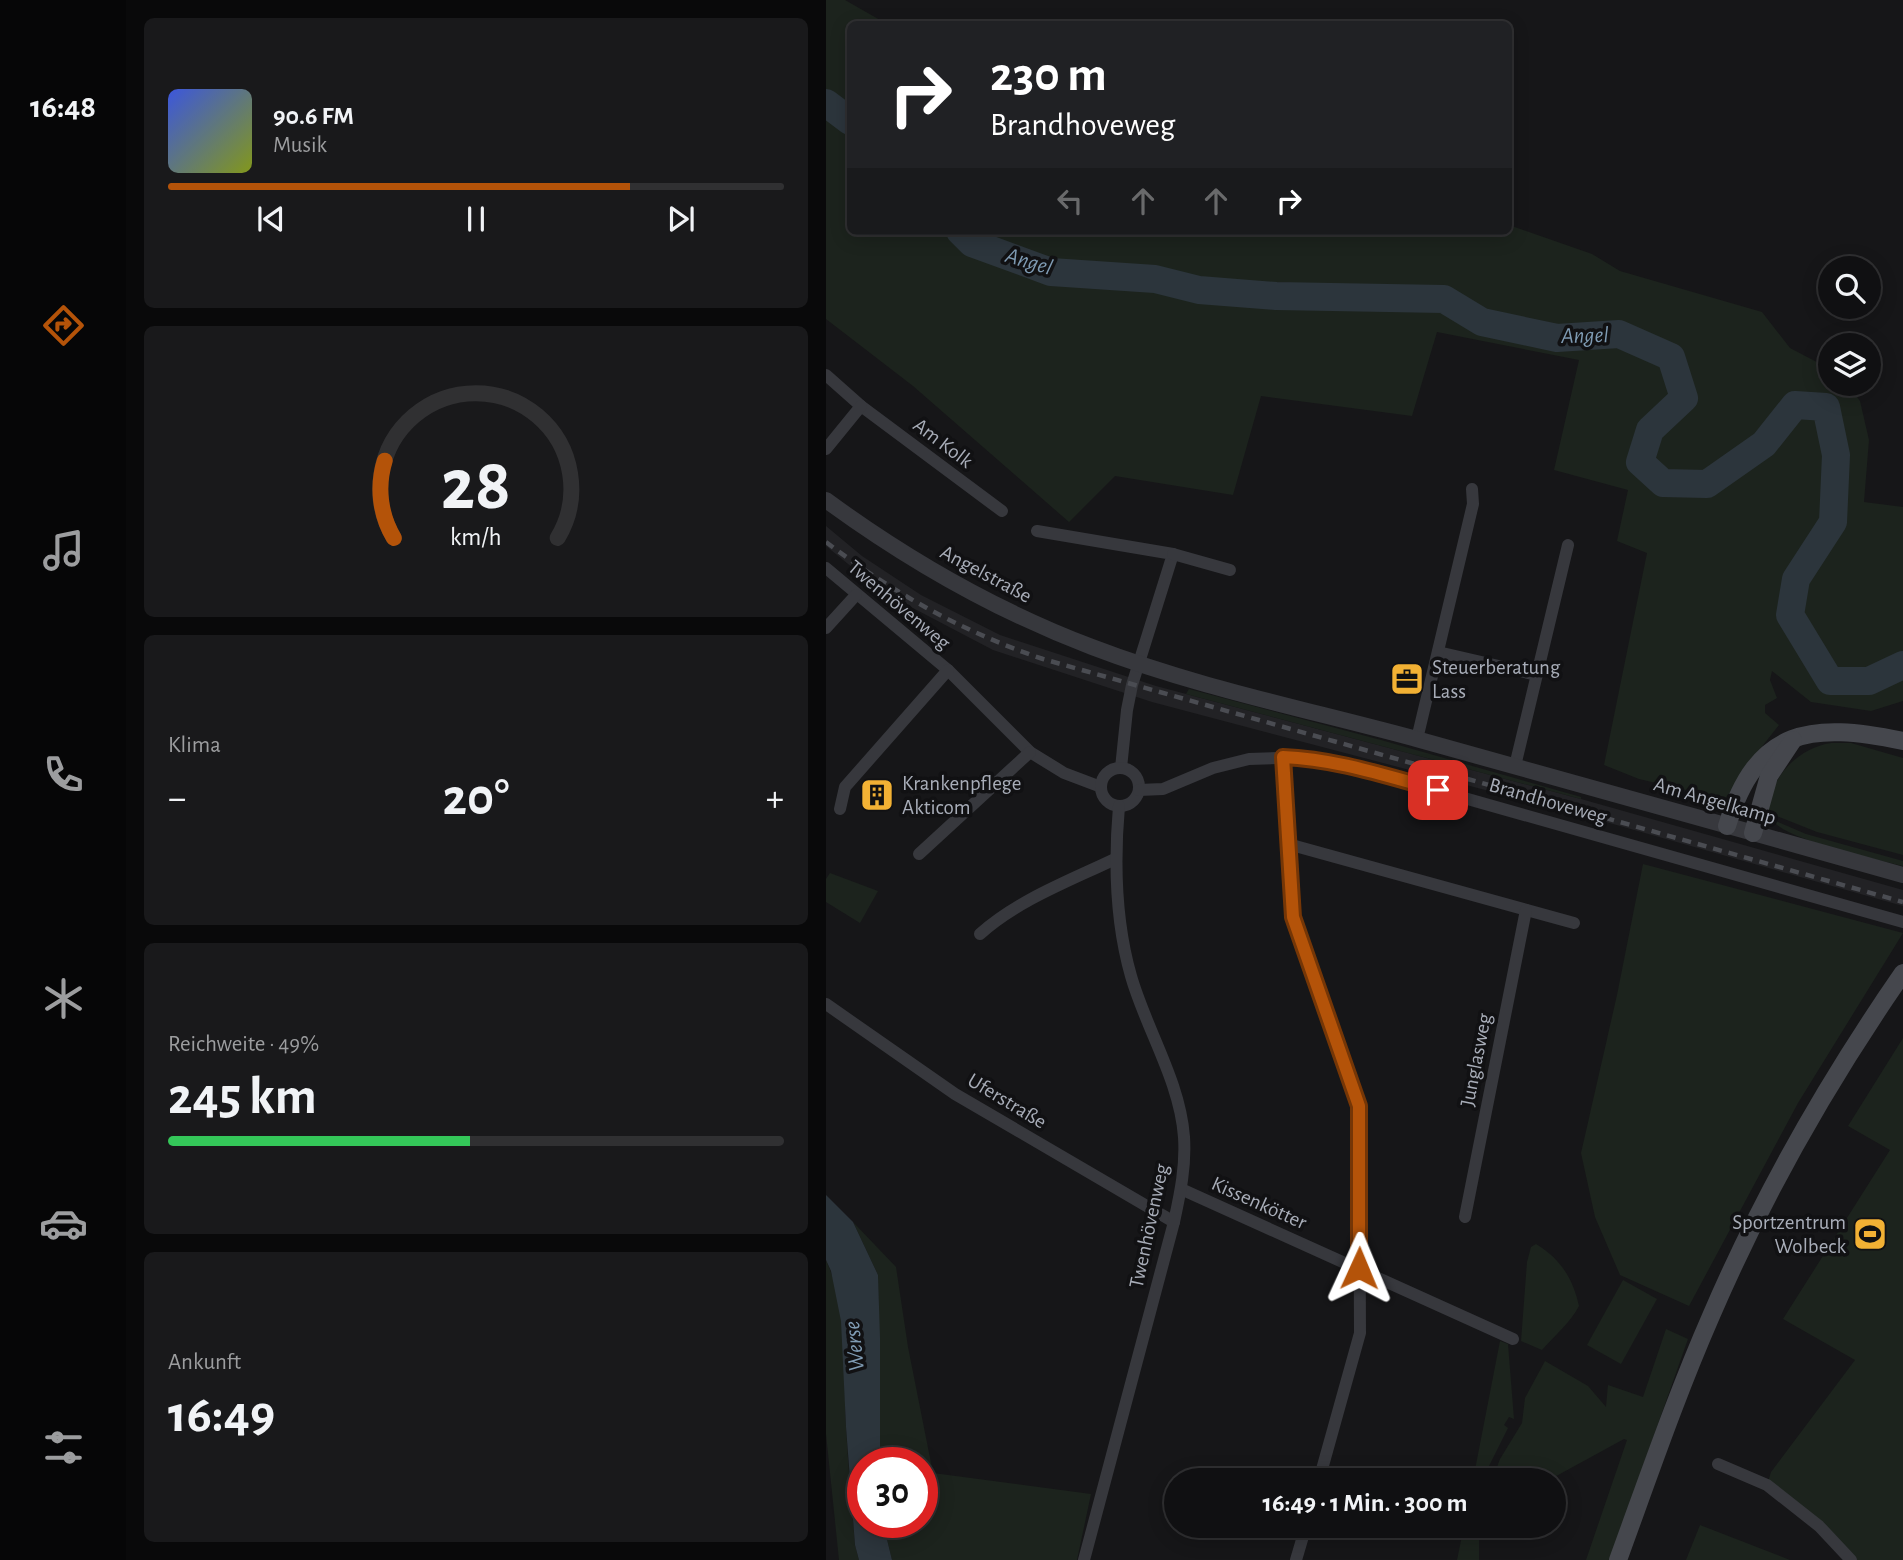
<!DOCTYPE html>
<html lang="de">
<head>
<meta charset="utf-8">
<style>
  :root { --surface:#101012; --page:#19191b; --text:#f1f3f6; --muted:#9c9d9f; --line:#303032; --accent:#b45309 }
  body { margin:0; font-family:"Alegreya Sans",sans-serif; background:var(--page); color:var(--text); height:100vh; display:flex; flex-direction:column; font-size:26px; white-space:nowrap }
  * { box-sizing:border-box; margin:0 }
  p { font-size:23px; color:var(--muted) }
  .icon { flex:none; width:38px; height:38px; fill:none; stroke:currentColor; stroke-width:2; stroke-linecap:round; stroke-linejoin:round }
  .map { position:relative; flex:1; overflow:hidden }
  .drawer { display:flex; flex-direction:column; gap:18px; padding:18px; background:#09090a; width:700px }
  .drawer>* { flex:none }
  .banner { position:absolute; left:21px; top:21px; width:665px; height:214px; border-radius:10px; box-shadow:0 4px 18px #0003,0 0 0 2px var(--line); background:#202124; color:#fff; overflow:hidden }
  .buttons { position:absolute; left:992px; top:256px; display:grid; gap:14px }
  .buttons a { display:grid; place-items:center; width:63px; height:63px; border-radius:50%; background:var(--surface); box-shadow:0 4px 18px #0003,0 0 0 2px var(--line); font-size:35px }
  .speed { position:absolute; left:21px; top:1447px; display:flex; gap:14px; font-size:35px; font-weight:700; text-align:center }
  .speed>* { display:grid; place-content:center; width:91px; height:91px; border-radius:50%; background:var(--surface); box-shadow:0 4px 18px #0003,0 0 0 2px var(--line); line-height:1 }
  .speed .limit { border:10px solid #d22; background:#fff; color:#111 }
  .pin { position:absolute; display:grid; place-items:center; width:60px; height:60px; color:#fff; margin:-30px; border-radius:14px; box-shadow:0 4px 10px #0006 }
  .me { position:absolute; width:77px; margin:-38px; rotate:1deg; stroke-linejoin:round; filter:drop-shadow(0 0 5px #0008) }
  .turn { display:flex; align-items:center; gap:24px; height:147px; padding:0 28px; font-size:32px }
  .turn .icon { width:91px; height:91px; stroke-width:2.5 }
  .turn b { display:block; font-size:49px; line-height:60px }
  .lanes { display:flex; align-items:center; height:66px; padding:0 28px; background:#0003; justify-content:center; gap:35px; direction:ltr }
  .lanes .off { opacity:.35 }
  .big { font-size:52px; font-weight:700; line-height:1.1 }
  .drawer .card { flex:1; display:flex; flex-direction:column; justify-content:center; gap:10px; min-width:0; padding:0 24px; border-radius:10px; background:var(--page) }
  .drawer .dial { align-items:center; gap:0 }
  .dial svg { height:182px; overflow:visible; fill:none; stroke:var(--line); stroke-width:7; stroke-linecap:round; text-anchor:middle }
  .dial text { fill:var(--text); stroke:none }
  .song { display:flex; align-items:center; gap:21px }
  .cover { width:84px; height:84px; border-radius:10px; background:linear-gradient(135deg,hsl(230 70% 55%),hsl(70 70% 35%)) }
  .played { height:7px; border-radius:4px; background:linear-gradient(90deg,var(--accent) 75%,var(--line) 75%) }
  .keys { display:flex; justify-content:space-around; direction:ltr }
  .heat { display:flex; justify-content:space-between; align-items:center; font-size:38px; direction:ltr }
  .charge { height:10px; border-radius:5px; background:linear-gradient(90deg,#34c759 49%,var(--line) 0) }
  .trip { position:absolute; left:338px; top:1468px; width:402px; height:70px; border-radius:35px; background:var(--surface); box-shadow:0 4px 18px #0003,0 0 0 2px var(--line); font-weight:700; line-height:70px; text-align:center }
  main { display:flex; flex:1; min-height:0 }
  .tab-bar { display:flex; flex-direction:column; width:126px; justify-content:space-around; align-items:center; background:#060607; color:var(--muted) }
  .tab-bar .icon { width:49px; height:49px }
  .tab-bar .on { color:var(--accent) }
  .tab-bar b { font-size:32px; color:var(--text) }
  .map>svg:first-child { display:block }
  .built { fill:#222225 }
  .green { fill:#1c231d }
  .water { fill:#2c353c }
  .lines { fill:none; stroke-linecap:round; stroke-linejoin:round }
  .river { stroke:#2c353c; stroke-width:28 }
  .minor { stroke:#37383d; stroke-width:12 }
  .tertiary { stroke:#37383d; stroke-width:16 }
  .secondary { stroke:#45474d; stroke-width:18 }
  .rail { stroke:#4a4c52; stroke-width:4.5; stroke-dasharray:9 7; stroke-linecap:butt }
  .route-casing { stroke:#753606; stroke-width:18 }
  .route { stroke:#b45309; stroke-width:12 }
  .labels { text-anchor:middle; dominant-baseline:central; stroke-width:7; stroke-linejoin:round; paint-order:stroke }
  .street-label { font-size:21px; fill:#a8adb8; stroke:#111113 }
  .poi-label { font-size:21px; fill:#a8adb8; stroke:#111113; text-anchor:start }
  .water-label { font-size:23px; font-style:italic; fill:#7f9bb3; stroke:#111113 }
</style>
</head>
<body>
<main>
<nav class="tab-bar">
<b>16:48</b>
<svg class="icon on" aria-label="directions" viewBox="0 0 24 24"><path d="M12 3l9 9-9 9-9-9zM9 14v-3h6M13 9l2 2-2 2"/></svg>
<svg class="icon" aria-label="music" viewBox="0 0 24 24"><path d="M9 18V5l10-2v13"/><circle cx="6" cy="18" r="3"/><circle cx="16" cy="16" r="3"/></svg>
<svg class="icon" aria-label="phone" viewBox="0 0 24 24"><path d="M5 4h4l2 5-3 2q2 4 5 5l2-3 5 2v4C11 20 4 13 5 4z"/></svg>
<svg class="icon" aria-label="climate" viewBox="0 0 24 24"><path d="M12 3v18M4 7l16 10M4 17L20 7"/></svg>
<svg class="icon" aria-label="car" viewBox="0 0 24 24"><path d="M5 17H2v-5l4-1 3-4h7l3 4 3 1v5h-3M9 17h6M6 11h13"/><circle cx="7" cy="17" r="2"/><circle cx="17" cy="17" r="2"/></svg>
<svg class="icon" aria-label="filters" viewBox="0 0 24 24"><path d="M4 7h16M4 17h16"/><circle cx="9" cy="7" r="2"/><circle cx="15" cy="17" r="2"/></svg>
</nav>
<section class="drawer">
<div class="card">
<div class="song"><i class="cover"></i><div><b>90.6 FM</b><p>Musik</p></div></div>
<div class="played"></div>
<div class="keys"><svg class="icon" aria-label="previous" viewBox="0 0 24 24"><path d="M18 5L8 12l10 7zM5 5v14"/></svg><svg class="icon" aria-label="pause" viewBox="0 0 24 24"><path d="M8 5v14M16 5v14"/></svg><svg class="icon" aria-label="next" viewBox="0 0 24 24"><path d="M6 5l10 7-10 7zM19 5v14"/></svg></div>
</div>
<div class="card dial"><svg viewBox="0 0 100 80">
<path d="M14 69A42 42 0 1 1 86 69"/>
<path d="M14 69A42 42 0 0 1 10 35" stroke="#b45309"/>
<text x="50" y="56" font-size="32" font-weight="700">28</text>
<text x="50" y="72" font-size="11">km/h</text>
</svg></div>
<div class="card"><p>Klima</p>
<div class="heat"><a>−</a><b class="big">20°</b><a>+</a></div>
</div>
<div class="card"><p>Reichweite · 49%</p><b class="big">245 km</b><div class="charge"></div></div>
<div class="card"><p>Ankunft</p><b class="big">16:49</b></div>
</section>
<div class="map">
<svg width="1077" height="1560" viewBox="0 0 1077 1560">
  <rect width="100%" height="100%" fill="#161618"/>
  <polygon class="built" points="0,526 36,556 95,595 174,635 330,686 755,799 1077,890 1077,906 773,820 326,702 167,650 85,607 27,568 0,546"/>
  <g class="green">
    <polygon points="0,0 19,0 61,24 24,24 24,231 682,231 683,225 766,254 794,271 936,312 964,348 1004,369 1004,383 1021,383 1034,401 1043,440 1038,502 1077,507 1077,701 1045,711 985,702 946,671 944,680 951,698 939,705 939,713 953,725 919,768 903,800 813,779 778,765 821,553 791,541 802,490 728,470 753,360 611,332 586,416 435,396 407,495 289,476 243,522 87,386 0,319"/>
    <polygon points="363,689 555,740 755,797 755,799 360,694"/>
    <path d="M1005,743H1025L1077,758V855L991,832L943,813C942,778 972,748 1005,743Z"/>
    <path d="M945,819L980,834L1077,861V866C1049,859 959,840 945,819Z"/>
    <polygon points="817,864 1077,933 972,1103 863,1306 794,1275 769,1217 755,1153 791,995"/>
    <polygon points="4,873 52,891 34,923 0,902 0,879"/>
    <polygon points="1077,1038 1077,1560 1025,1560 941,1485 945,1472 1029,1360 957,1319 1064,1150 1022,1126"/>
    <polygon points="27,1222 70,1267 82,1347 107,1473 265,1494 251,1560 66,1560 57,1523 96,1522 96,1463 54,1463 52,1275"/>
    <path d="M710,1244C735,1259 747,1279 753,1306C744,1323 729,1335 716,1350L695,1341L701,1262L705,1247Z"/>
    <path d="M0,1260C23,1311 17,1372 20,1426C22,1466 26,1506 29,1545L33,1560H13L0,1434Z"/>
    <polygon points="797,1280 831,1299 795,1364 761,1345"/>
    <polygon points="840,1329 862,1339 784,1560 760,1560 801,1440 798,1439 723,1480 666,1480 674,1459 696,1423 699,1398 719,1361 762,1386 780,1407 782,1385 817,1397"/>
    <polygon points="674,1341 682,1344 688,1419 683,1417 678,1425 682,1428 656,1480 647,1480"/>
    <polygon points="874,1525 964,1560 860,1560"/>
    <polygon points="638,1526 653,1526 653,1560 631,1560"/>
  </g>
  <polygon class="water" points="0,1195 27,1222 52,1275 54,1338 54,1463 37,1463 37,1522 57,1523 66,1560 33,1560 29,1545 20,1427 15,1321 5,1271 0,1260"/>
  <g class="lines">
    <g class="river">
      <polyline points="0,103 24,121"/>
      <polyline points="134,231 146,243 225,272 329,279 373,290 450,296 618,299 656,322 731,338 793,334 845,357 858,398 824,430 814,462 837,483 881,484 938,444 969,405 1000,407 1010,455 1007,522 970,579 964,615 1004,681 1043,681 1077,665"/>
    </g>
    <g class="minor">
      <polyline points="0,375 35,406 176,511"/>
      <polyline points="0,449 35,406"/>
      <polyline points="211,531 347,554 306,685 301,710 295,768"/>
      <polyline points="347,554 404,570"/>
      <polyline points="0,568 122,670 204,752 238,773 275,787"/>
      <polyline points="0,628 30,595"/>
      <polyline points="612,652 711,675"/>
      <polyline points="591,739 647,504 646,489"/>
      <polyline points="457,756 467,917 533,1106 534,1333 493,1480"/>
      <polyline points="689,766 742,545"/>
      <circle cx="294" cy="787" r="19"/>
      <polyline points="313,790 337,789 387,768 423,759 485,757 511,762 1077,922"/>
      <polyline points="14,809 19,787 122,670"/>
      <polyline points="462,844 748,923"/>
      <polyline points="93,854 204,752"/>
      <path d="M154,934C192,900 243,881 289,859"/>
      <polyline points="0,1004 129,1094 348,1222"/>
      <polyline points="355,1189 687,1339"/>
      <polyline points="639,1217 700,910"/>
      <polyline points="892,1464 941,1485 993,1526 1025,1560"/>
      <path d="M258,1560L348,1222C354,1194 360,1167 358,1137C354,1081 320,1029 305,976C289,920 288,863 293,806"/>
      <polyline points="470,1560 480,1526"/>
    </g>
    <path class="tertiary" d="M0,500C82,560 171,611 266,647C373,688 484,710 594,740C755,784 916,830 1077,875"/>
    <g class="secondary">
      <path d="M901,826C931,727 985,722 1077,741"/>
      <polyline points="927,833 943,776 967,740"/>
      <path d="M792,1560C822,1478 850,1396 885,1316C937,1195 1002,1081 1077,973"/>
    </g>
    <path class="rail" d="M0,542C67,593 137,632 217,659L1077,902"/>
  </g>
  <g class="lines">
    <defs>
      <path id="route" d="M533,1268V1106L467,917L457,757C510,759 560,776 612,790"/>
    </defs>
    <use href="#route" class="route-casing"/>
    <use href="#route" class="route"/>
  </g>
  <defs>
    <symbol id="office-square" viewBox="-11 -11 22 22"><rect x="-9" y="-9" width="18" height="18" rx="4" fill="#f2b134" stroke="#111113"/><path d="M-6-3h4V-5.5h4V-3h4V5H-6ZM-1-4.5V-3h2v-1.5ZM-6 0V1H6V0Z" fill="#111"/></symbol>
    <symbol id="building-square" viewBox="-11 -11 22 22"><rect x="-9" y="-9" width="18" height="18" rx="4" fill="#f2b134" stroke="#111113"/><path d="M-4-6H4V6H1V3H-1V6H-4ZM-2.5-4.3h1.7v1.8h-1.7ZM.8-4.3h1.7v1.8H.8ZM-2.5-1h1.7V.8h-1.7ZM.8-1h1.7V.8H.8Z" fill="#111"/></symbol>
    <symbol id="stadium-square" viewBox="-11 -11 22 22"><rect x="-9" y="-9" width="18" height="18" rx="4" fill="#f2b134" stroke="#111113"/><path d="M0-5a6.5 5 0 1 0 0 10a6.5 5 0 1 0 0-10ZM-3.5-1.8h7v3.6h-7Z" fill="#111"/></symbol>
  </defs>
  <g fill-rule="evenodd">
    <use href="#office-square" x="562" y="660" width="38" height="38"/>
    <use href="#building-square" x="32" y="776" width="38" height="38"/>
    <use href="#stadium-square" x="1025" y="1215" width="38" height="38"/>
  </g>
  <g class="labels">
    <g class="street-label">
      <text transform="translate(117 443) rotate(37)">Am Kolk</text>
      <text transform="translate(160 574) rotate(28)">Angelstraße</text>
      <text transform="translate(73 605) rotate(40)">Twenhövenweg</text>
      <text transform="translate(722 801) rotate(16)">Brandhoveweg</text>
      <text transform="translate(889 801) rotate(16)">Am Angelkamp</text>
      <text transform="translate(650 1060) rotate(-79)">Junglasweg</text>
      <text transform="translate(181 1101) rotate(31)">Uferstraße</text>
      <text transform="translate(433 1203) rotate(24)">Kissenkötter</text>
      <text transform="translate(323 1226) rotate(-78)">Twenhövenweg</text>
    </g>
    <g class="poi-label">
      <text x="606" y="667">Steuerberatung<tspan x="606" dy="24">Lass</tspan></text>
      <text x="76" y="783">Krankenpflege<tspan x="76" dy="24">Akticom</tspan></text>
      <text x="1020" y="1222" text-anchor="end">Sportzentrum<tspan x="1020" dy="24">Wolbeck</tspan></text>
    </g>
    <g class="water-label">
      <text transform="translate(203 262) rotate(17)">Angel</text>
      <text transform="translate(759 336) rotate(-1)">Angel</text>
      <text transform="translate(29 1346) rotate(-96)">Werse</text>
    </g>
  </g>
</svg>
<div class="buttons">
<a><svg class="icon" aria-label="search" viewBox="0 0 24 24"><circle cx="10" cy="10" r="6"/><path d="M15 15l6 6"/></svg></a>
<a><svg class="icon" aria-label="layers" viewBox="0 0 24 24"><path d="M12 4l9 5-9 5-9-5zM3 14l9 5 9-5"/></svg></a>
</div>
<div class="speed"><div class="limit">30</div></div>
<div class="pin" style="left:612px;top:790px;background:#d93025"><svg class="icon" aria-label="arrive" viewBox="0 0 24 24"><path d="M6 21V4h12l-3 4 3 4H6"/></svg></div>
<svg class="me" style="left:533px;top:1268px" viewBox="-20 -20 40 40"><path d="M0-17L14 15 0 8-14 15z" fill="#b45309" stroke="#fff" stroke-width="4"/></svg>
<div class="trip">16:49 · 1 Min. · 300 m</div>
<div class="banner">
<div class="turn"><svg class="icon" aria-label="right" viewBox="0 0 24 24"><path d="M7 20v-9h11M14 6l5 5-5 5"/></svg><div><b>230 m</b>Brandhoveweg</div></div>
<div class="lanes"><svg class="icon off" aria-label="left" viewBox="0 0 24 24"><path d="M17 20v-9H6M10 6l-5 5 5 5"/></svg><svg class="icon off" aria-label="ahead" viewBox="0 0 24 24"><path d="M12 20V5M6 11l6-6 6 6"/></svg><svg class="icon off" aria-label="ahead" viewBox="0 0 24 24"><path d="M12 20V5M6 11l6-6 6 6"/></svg><svg class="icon" aria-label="right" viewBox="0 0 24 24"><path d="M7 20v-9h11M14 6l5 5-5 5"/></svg></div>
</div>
</div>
</main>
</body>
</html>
